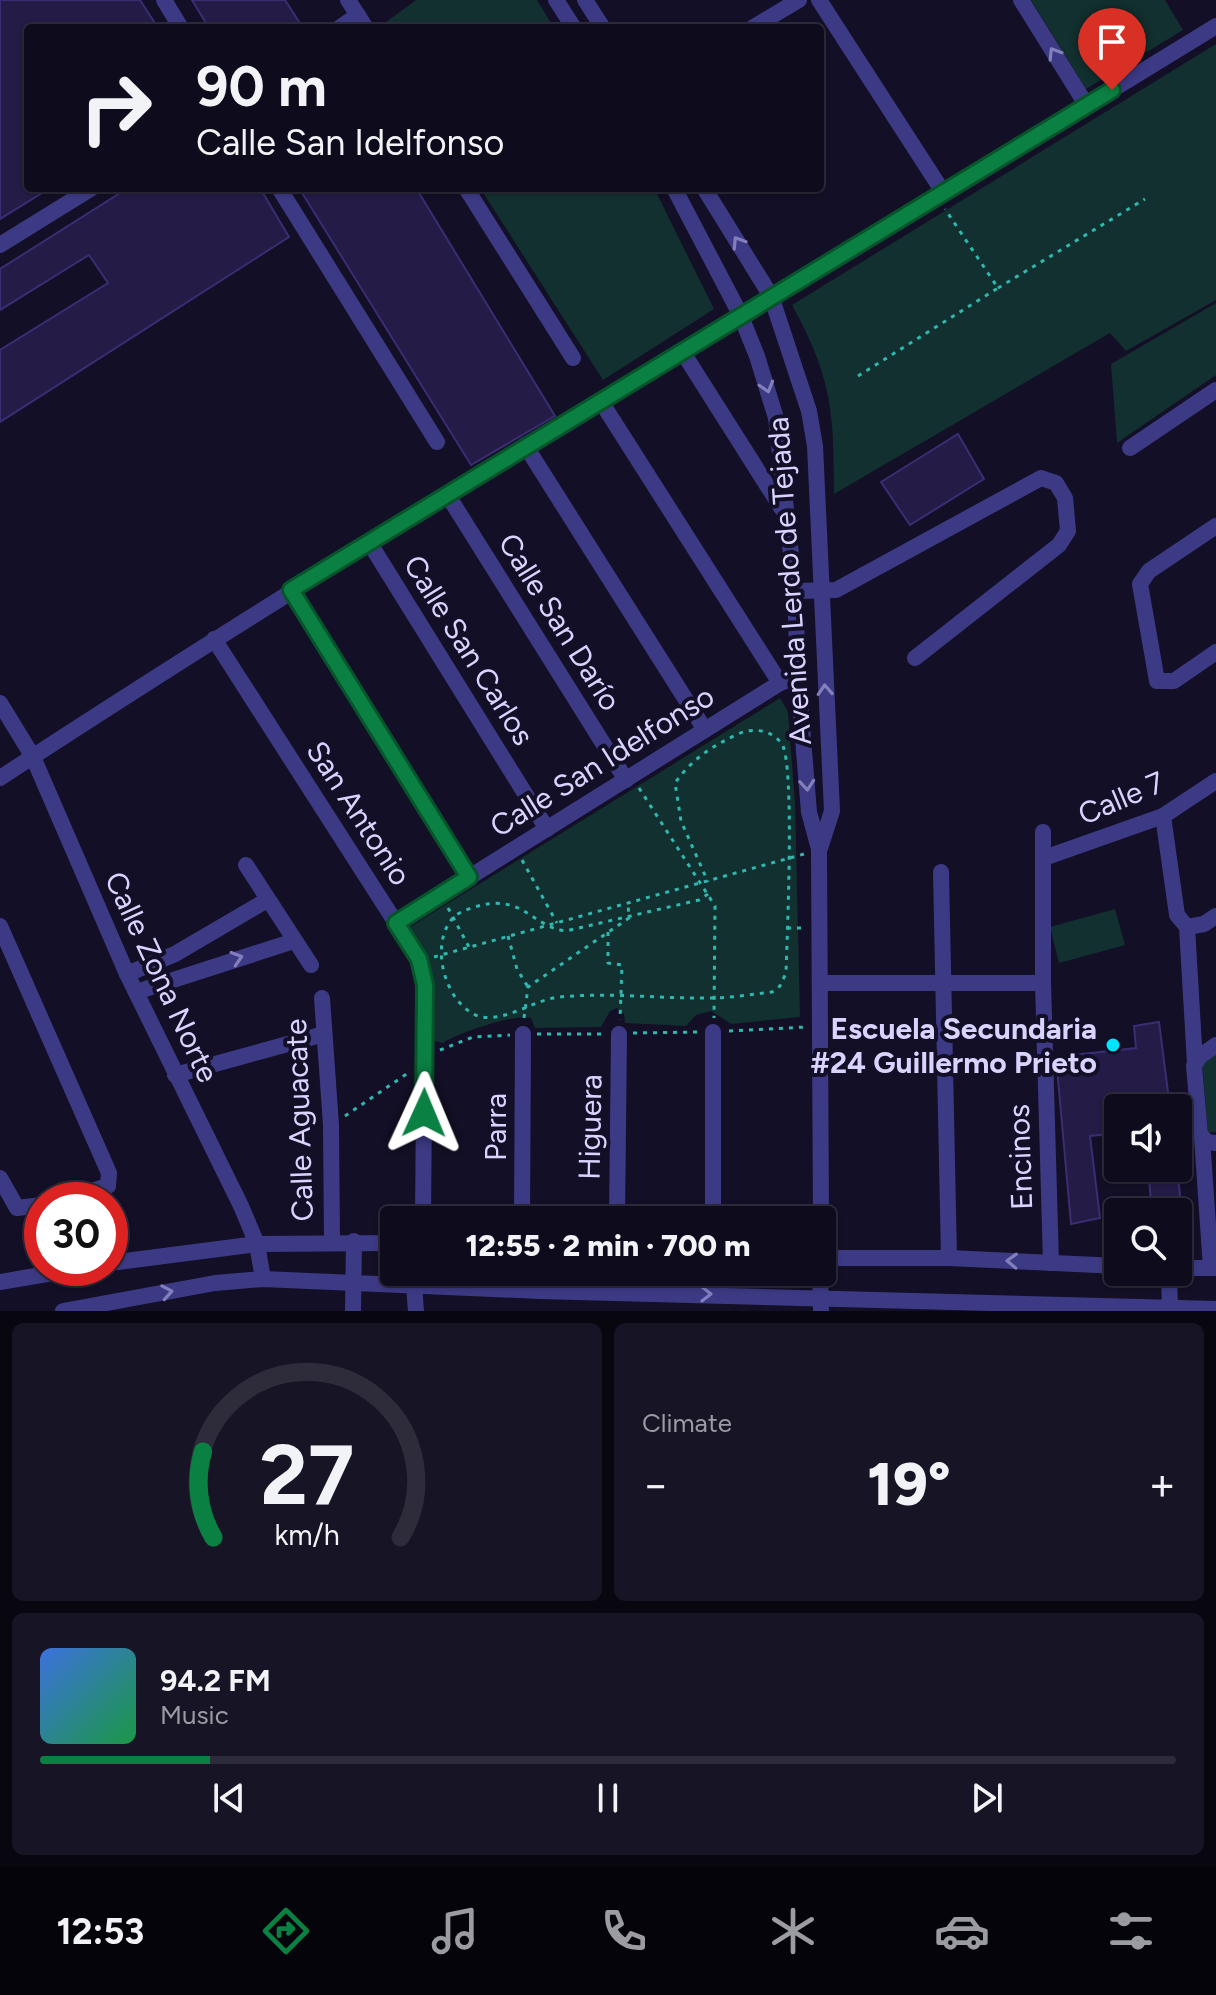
<!DOCTYPE html>
<html lang="en">
<head>
<meta charset="utf-8">
<style>
  :root { --surface:#0e0b1c; --page:#171425; --text:#f1f3f6; --muted:#9b9ba3; --line:#2e2b3b; --accent:#0b8043 }
  body { margin:0; font-family:Figtree,sans-serif; background:var(--page); color:var(--text); height:100vh; display:flex; flex-direction:column; font-size:30px; white-space:nowrap }
  * { box-sizing:border-box; margin:0 }
  p { font-size:26px; color:var(--muted) }
  .icon { flex:none; width:44px; height:44px; fill:none; stroke:currentColor; stroke-width:2; stroke-linecap:round; stroke-linejoin:round }
  .map { position:relative; height:1311px; overflow:hidden }
  .sheet { display:flex; flex-direction:column; gap:12px; padding:12px; background:#08060f; flex:1 }
  .sheet>* { flex:none }
  .guide { position:absolute; left:24px; top:24px; width:800px; height:168px; border-radius:8px; box-shadow:0 2px 6px #0004,0 0 0 2px var(--line); background:#0e0b1c; color:var(--text); overflow:hidden }
  .buttons { position:absolute; left:1104px; top:1094px; display:grid; gap:16px }
  .buttons a { display:grid; place-items:center; width:88px; height:88px; border-radius:8px; background:var(--surface); box-shadow:0 2px 6px #0004,0 0 0 2px var(--line); font-size:40px }
  .speed { position:absolute; left:24px; top:1182px; display:flex; gap:16px; font-size:40px; font-weight:700; text-align:center }
  .speed>* { display:grid; place-content:center; width:104px; height:104px; border-radius:50%; background:var(--surface); box-shadow:0 2px 6px #0004,0 0 0 2px var(--line); line-height:1 }
  .speed .limit { border:12px solid #d22; background:#fff; color:#111 }
  .pin { position:absolute; display:grid; place-items:center; width:68px; height:68px; color:#fff; margin:-82px -34px; border-radius:50% 50% 50% 0; rotate:-45deg; box-shadow:0 0 8px #0007 }
  .pin .icon { rotate:45deg }
  .me { position:absolute; width:88px; margin:-44px; rotate:1deg; stroke-linejoin:round; filter:drop-shadow(0 0 6px #0008) }
  .turn { display:flex; align-items:center; gap:28px; height:168px; padding:0 40px; font-size:36px }
  .turn .icon { width:104px; height:104px; stroke-width:2.5 }
  .turn b { display:block; font-size:56px; line-height:68px }
  .big { font-size:60px; font-weight:800; line-height:1.1 }
  .sheet .card { flex:1; display:flex; flex-direction:column; justify-content:center; gap:12px; min-width:0; padding:0 28px; border-radius:12px; background:var(--page) }
  .sheet .dial { align-items:center; gap:0 }
  .dial svg { height:208px; overflow:visible; fill:none; stroke:var(--line); stroke-width:7; stroke-linecap:round; text-anchor:middle }
  .dial text { fill:var(--text); stroke:none }
  .song { display:flex; align-items:center; gap:24px }
  .cover { width:96px; height:96px; border-radius:12px; background:linear-gradient(135deg,hsl(220 70% 55%),hsl(140 70% 35%)) }
  .played { height:8px; border-radius:4px; background:linear-gradient(90deg,var(--accent) 15%,var(--line) 15%) }
  .keys { display:flex; justify-content:space-around; direction:ltr }
  .heat { display:flex; justify-content:space-between; align-items:center; font-size:44px; direction:ltr }
  .sheet .tiles { flex:1; display:grid; gap:12px; grid-template-columns:1fr 1fr }
  .card:last-child { grid-column:span 2 }
  .trip { position:absolute; left:380px; top:1206px; width:456px; height:80px; border-radius:8px; background:var(--surface); box-shadow:0 2px 6px #0004,0 0 0 2px var(--line); font-weight:800; line-height:80px; text-align:center }
  .dock { display:flex; height:128px; justify-content:space-around; align-items:center; background:#06040b; color:var(--muted) }
  .dock .icon { width:56px; height:56px }
  .dock .active { color:var(--accent) }
  .dock b { font-size:36px; color:var(--text) }
  .map>svg:first-child { display:block }
  .green { fill:#12302f }
  .building { fill:#241b47; stroke:#3b2d73; stroke-width:2 }
  .lines { fill:none; stroke-linecap:round; stroke-linejoin:round }
  .path { stroke:#2fb8b0; stroke-width:3; stroke-dasharray:4 6; stroke-linecap:butt }
  .minor { stroke:#3d3a85; stroke-width:16 }
  .oneway { stroke:#837fbc }
  .route-casing { stroke:#07532c; stroke-width:20 }
  .route { stroke:#0b8043; stroke-width:14 }
  .poi-dot { fill:#00e5ff; stroke:#130f26; stroke-width:3 }
  .labels { text-anchor:middle; dominant-baseline:central; stroke-width:8; stroke-linejoin:round; paint-order:stroke }
  .street-label { font-size:30px; fill:#d9d4ff; stroke:#130f26 }
  .poi-label { font-size:30px; font-weight:bold; fill:#d9d4ff; stroke:#130f26; text-anchor:end }
</style>
</head>
<body>
<div class="map">
<svg width="1216" height="1311" viewBox="0 0 1216 1311">
  <rect width="100%" height="100%" fill="#130f26"/>
  <g class="green">
    <polygon points="416,0 537,0 554,28 378,28"/>
    <polygon points="1031,0 1165,0 1183,30 1086,89"/>
    <path d="M1216,44V300L1126,351L1110,333L834,494C834,412 832,378 792,305Z"/>
    <polygon points="480,188 654,188 714,309 603,380"/>
    <polygon points="1216,303 1216,375 1117,443 1111,364"/>
    <path d="M780,698L788,712L795,802L800,1017L731,1024L711,1011L696,1015L686,1026L625,1023L624,1014L617,1008L610,1011L601,1027L535,1028L531,1018C518,1013 457,1033 443,1043L430,1040C434,997 437,962 410,927Z"/>
    <polygon points="1115,909 1125,945 1059,963 1050,927"/>
    <polygon points="1216,1051 1216,1132 1208,1132 1202,1061"/>
  </g>
  <g class="building">
    <polygon points="0,0 140,0 158,28 28,28 28,188 50,188 0,219"/>
    <polygon points="192,0 285,0 303,28 209,28"/>
    <polygon points="128,188 260,188 289,237 0,422 0,350 108,283 89,255 0,310 0,269"/>
    <polygon points="299,188 416,188 555,416 471,465"/>
    <polygon points="958,434 984,479 910,525 881,482"/>
    <polygon points="1159,1022 1170,1108 1118,1108 1118,1133 1090,1136 1100,1218 1071,1224 1056,1057 1136,1048 1134,1026"/>
    <polygon points="1148,1168 1177,1168 1182,1212 1152,1212"/>
  </g>
  <g class="lines">
    <g class="path">
      <polyline points="998,288 1145,199"/>
      <polyline points="858,376 998,288 945,209"/>
      <polyline points="639,788 715,906 714,1018"/>
      <polyline points="522,860 557,923"/>
      <path d="M708,894L699,900L566,931C533,927 524,896 482,905C474,907 460,911 454,917C428,943 445,1004 478,1016C504,1024 534,999 560,997C610,992 661,999 712,998C732,998 752,994 772,992L780,986L786,973C787,937 795,766 782,744C772,730 753,727 738,734C712,746 692,759 675,783L681,821L708,882"/>
      <polyline points="448,908 469,947"/>
      <polyline points="787,928 803,928"/>
      <polyline points="608,932 608,963 622,965 620,1020"/>
      <polyline points="508,936 517,969 528,987"/>
      <polyline points="434,957 804,854"/>
      <polyline points="524,1018 528,987 629,918 628,904"/>
      <polyline points="729,1031 806,1027"/>
      <polyline points="633,1033 698,1032"/>
      <polyline points="537,1034 606,1034"/>
      <polyline points="440,1050 473,1037 510,1035"/>
      <polyline points="345,1116 408,1073"/>
      <polyline points="289,1136 317,1129"/>
    </g>
    <g class="minor">
      <polyline points="164,0 181,28"/>
      <polyline points="348,0 366,28"/>
      <polyline points="556,0 574,28"/>
      <polyline points="585,0 603,28"/>
      <polyline points="819,0 943,192"/>
      <polyline points="1021,0 1087,106"/>
      <polyline points="339,28 358,15"/>
      <polyline points="752,28 799,0"/>
      <polyline points="279,188 437,442"/>
      <polyline points="466,188 573,358"/>
      <polyline points="674,188 740,314 757,356 776,418 795,591 798,677 809,812 819,849 821,1220"/>
      <polyline points="704,188 771,296 809,411 815,446 832,811 820,848"/>
      <polyline points="0,245 92,188"/>
      <polyline points="682,351 782,509"/>
      <polyline points="600,400 780,683"/>
      <polyline points="525,445 705,730"/>
      <polyline points="1130,448 1216,390"/>
      <polyline points="447,494 626,780"/>
      <polyline points="1216,526 1149,571 1140,584 1157,681 1174,681 1216,652"/>
      <polyline points="369,542 547,829"/>
      <polyline points="291,590 469,877"/>
      <polyline points="795,591 836,590 1041,478 1056,483 1065,498 1068,531 1059,545 915,658"/>
      <polyline points="214,639 419,959 425,985 423,1220"/>
      <polyline points="0,703 33,757 127,974 241,1206 257,1244 263,1279"/>
      <path d="M0,778C399,517 810,276 1216,26"/>
      <polyline points="1163,816 1177,915 1187,927"/>
      <polyline points="1043,832 1043,983 1051,1263"/>
      <polyline points="1044,858 1163,816 1216,781"/>
      <polyline points="246,865 311,965"/>
      <polyline points="941,872 949,1258"/>
      <polyline points="396,923 780,683 798,677"/>
      <polyline points="0,926 109,1173 108,1186 62,1200"/>
      <polyline points="1187,927 1195,1063"/>
      <polyline points="1187,927 1204,924 1216,916"/>
      <polyline points="127,974 175,954 267,900"/>
      <polyline points="822,983 1043,983"/>
      <polyline points="136,992 294,941"/>
      <polyline points="322,998 331,1125 332,1241"/>
      <polyline points="713,1032 713,1220"/>
      <polyline points="1216,1045 1199,1057 1194,1066 1200,1134 1207,1142 1216,1143"/>
      <polyline points="175,1075 324,1034"/>
      <polyline points="1202,1138 1211,1268"/>
      <polyline points="0,1178 17,1208 42,1205"/>
      <polyline points="522,1220 523,1034"/>
      <polyline points="617,1220 619,1034"/>
      <polyline points="822,1258 949,1258 1118,1266"/>
      <polyline points="110,1263 257,1244 394,1243"/>
      <polyline points="1178,1268 1216,1268"/>
      <polyline points="820,1272 821,1311"/>
      <polyline points="1169,1272 1170,1311"/>
      <polyline points="0,1282 82,1268"/>
      <polyline points="414,1285 416,1311"/>
      <polyline points="63,1311 215,1283 263,1279 540,1291 1216,1309"/>
      <polyline points="353,1311 354,1241"/>
    </g>
  </g>
  <defs><path id="oneway-chevron" d="M-2-3.5L2.5 0L-2 3.5" fill="none" stroke-width="1.6" stroke-linecap="round" stroke-linejoin="round" transform="scale(2)"/></defs>
  <g class="oneway">
    <use href="#oneway-chevron" transform="translate(1054 53) rotate(-122)"/>
    <use href="#oneway-chevron" transform="translate(738 242) rotate(-122)"/>
    <use href="#oneway-chevron" transform="translate(767 387) rotate(73)"/>
    <use href="#oneway-chevron" transform="translate(825 690) rotate(-93)"/>
    <use href="#oneway-chevron" transform="translate(807 785) rotate(85)"/>
    <use href="#oneway-chevron" transform="translate(237 958) rotate(-17)"/>
    <use href="#oneway-chevron" transform="translate(1012 1261) rotate(-178)"/>
    <use href="#oneway-chevron" transform="translate(167 1292) rotate(-10)"/>
    <use href="#oneway-chevron" transform="translate(706 1294) rotate(1)"/>
  </g>
  <g class="lines">
    <defs>
      <polyline id="route" points="424,1113 425,985 419,959 396,923 469,877 291,590 1112,90"/>
    </defs>
    <use href="#route" class="route-casing"/>
    <use href="#route" class="route"/>
  </g>
  <circle class="poi-dot" cx="1113" cy="1045" r="8"/>
  <g class="labels">
    <g class="street-label">
      <text transform="translate(789 581) rotate(-94)">Avenida Lerdo de Tejada</text>
      <text transform="translate(560 622) rotate(58)">Calle San Darío</text>
      <text transform="translate(469 650) rotate(58)">Calle San Carlos</text>
      <text transform="translate(602 761) rotate(-32)">Calle San Idelfonso</text>
      <text transform="translate(1121 798) rotate(-23)">Calle 7</text>
      <text transform="translate(359 813) rotate(57)">San Antonio</text>
      <text transform="translate(162 977) rotate(65)">Calle Zona Norte</text>
      <text transform="translate(299 1120) rotate(-92)">Calle Aguacate</text>
      <text transform="translate(495 1127) rotate(-90)">Parra</text>
      <text transform="translate(590 1127) rotate(-89)">Higuera</text>
      <text transform="translate(1020 1157) rotate(-92)">Encinos</text>
    </g>
    <g class="poi-label">
      <text x="1097" y="1028">Escuela Secundaria<tspan x="1097" dy="34">#24 Guillermo Prieto</tspan></text>
    </g>
  </g>
</svg>
<div class="buttons">
<a><svg class="icon" aria-label="sound" viewBox="0 0 24 24"><path d="M4 9h4l5-4v14l-5-4H4zM17 9q2 3 0 6"/></svg></a>
<a><svg class="icon" aria-label="search" viewBox="0 0 24 24"><circle cx="10" cy="10" r="6"/><path d="M15 15l6 6"/></svg></a>
</div>
<div class="speed"><div class="limit">30</div></div>
<div class="pin" style="left:1112px;top:90px;background:#d93025"><svg class="icon" aria-label="arrive" viewBox="0 0 24 24"><path d="M6 21V4h12l-3 4 3 4H6"/></svg></div>
<svg class="me" style="left:424px;top:1113px" viewBox="-20 -20 40 40"><path d="M0-17L14 15 0 8-14 15z" fill="#0b8043" stroke="#fff" stroke-width="4"/></svg>
<div class="trip">12:55 · 2 min · 700 m</div>
<div class="guide">
<div class="turn"><svg class="icon" aria-label="right" viewBox="0 0 24 24"><path d="M7 20v-9h11M14 6l5 5-5 5"/></svg><div><b>90 m</b>Calle San Idelfonso</div></div>
</div>
</div>
<section class="sheet">
<div class="tiles">
<div class="card dial"><svg viewBox="0 0 100 80">
<path d="M14 69A42 42 0 1 1 86 69"/>
<path d="M14 69A42 42 0 0 1 10 36" stroke="#0b8043"/>
<text x="50" y="56" font-size="32" font-weight="700">27</text>
<text x="50" y="72" font-size="11">km/h</text>
</svg></div>
<div class="card"><p>Climate</p>
<div class="heat"><a>−</a><b class="big">19°</b><a>+</a></div>
</div>
<div class="card">
<div class="song"><i class="cover"></i><div><b>94.2 FM</b><p>Music</p></div></div>
<div class="played"></div>
<div class="keys"><svg class="icon" aria-label="previous" viewBox="0 0 24 24"><path d="M18 5L8 12l10 7zM5 5v14"/></svg><svg class="icon" aria-label="pause" viewBox="0 0 24 24"><path d="M8 5v14M16 5v14"/></svg><svg class="icon" aria-label="next" viewBox="0 0 24 24"><path d="M6 5l10 7-10 7zM19 5v14"/></svg></div>
</div>
</div>
</section>
<nav class="dock">
<b>12:53</b>
<svg class="icon active" aria-label="directions" viewBox="0 0 24 24"><path d="M12 3l9 9-9 9-9-9zM9 14v-3h6M13 9l2 2-2 2"/></svg>
<svg class="icon" aria-label="music" viewBox="0 0 24 24"><path d="M9 18V5l10-2v13"/><circle cx="6" cy="18" r="3"/><circle cx="16" cy="16" r="3"/></svg>
<svg class="icon" aria-label="phone" viewBox="0 0 24 24"><path d="M5 4h4l2 5-3 2q2 4 5 5l2-3 5 2v4C11 20 4 13 5 4z"/></svg>
<svg class="icon" aria-label="climate" viewBox="0 0 24 24"><path d="M12 3v18M4 7l16 10M4 17L20 7"/></svg>
<svg class="icon" aria-label="car" viewBox="0 0 24 24"><path d="M5 17H2v-5l4-1 3-4h7l3 4 3 1v5h-3M9 17h6M6 11h13"/><circle cx="7" cy="17" r="2"/><circle cx="17" cy="17" r="2"/></svg>
<svg class="icon" aria-label="filters" viewBox="0 0 24 24"><path d="M4 7h16M4 17h16"/><circle cx="9" cy="7" r="2"/><circle cx="15" cy="17" r="2"/></svg>
</nav>
</body>
</html>
